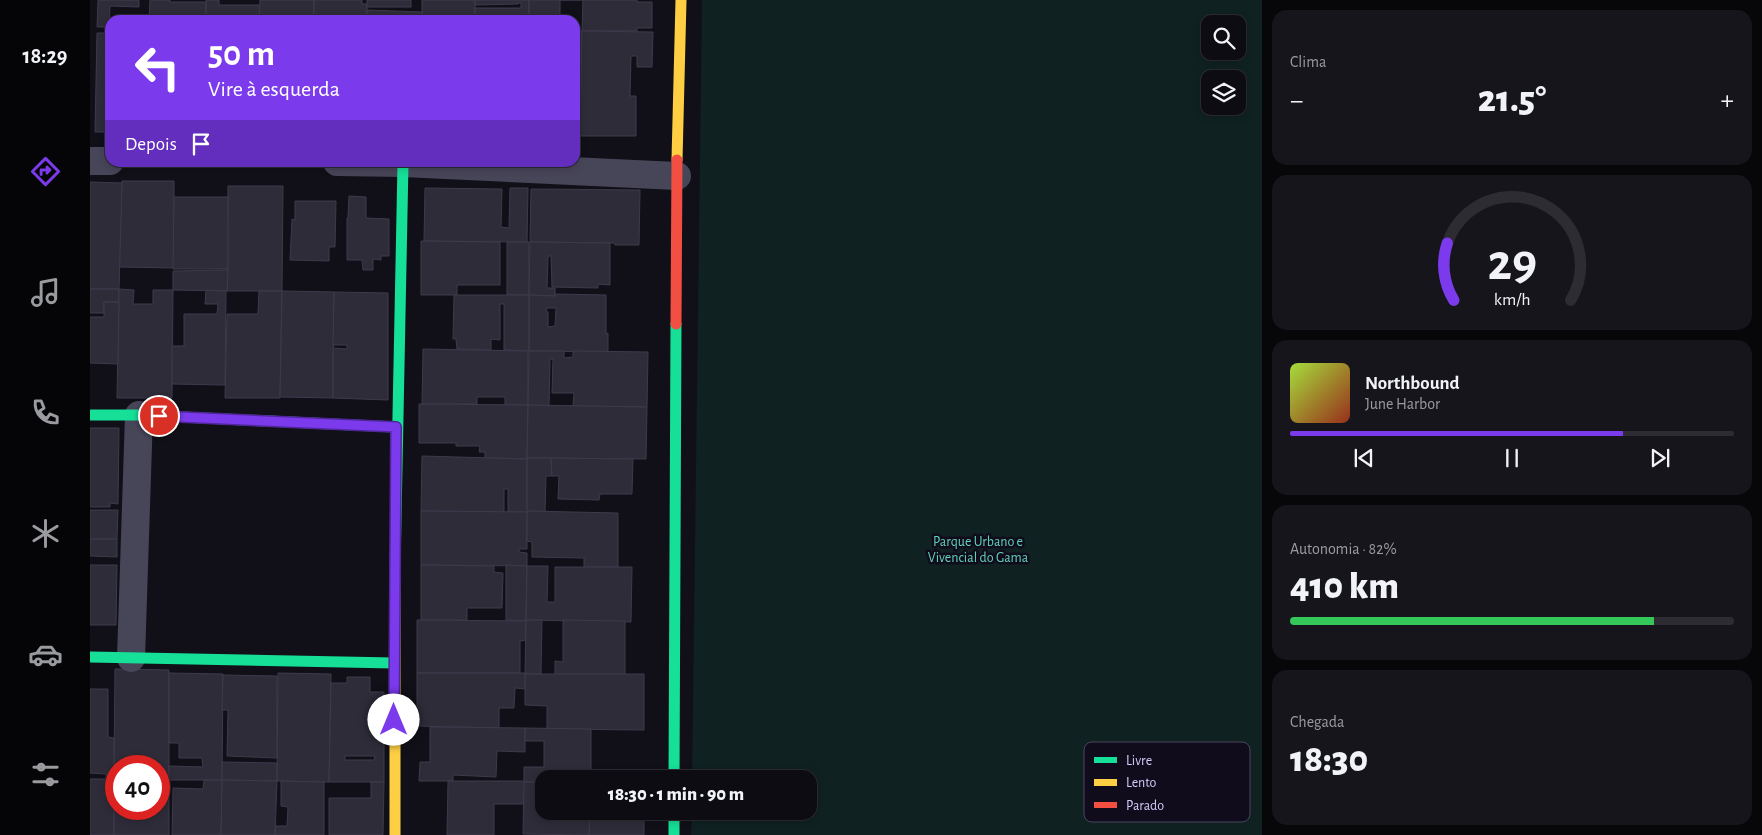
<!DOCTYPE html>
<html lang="pt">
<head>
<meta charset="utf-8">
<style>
  :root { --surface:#0d0c12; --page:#16151b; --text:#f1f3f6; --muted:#9a9b9f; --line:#2d2c32; --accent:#7c3aed }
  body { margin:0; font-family:"Alegreya Sans",sans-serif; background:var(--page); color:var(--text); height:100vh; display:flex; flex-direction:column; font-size:19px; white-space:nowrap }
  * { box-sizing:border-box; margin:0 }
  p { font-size:16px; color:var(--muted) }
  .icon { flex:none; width:28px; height:28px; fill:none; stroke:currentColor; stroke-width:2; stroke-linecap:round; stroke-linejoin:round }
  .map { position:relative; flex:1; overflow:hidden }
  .sheet { display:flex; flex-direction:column; gap:10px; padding:10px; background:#07070a; width:500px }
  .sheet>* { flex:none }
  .hud { position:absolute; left:15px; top:15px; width:475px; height:152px; border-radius:15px; box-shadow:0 2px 8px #0003,0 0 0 1px var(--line); background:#7c3aed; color:#fff; overflow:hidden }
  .tools { position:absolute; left:1111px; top:15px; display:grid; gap:10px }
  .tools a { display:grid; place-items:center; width:45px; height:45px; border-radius:10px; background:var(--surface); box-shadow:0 2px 8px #0003,0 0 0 1px var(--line); font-size:25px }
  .speed { position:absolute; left:15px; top:755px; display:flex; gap:10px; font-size:25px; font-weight:700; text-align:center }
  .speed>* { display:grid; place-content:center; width:65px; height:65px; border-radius:50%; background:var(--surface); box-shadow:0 2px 8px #0003,0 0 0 1px var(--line); line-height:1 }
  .speed .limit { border:8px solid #d22; background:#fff; color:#111 }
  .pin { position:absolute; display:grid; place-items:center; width:42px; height:42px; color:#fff; margin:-21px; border:2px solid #fff; border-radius:50%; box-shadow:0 1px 5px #0007 }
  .me { position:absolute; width:55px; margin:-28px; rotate:0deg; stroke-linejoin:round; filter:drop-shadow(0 0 4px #0008) }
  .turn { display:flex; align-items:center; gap:18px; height:105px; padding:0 20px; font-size:22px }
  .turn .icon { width:65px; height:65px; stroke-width:2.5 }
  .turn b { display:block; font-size:35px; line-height:42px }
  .then { display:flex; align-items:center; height:48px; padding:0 20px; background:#0003; gap:10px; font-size:19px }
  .big { font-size:38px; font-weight:800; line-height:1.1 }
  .sheet .card { flex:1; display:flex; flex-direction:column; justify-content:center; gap:8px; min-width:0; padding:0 18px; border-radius:15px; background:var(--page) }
  .sheet .dial { align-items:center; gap:0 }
  .dial svg { height:130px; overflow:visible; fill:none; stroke:var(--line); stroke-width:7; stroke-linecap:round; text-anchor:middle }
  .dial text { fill:var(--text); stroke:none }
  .song { display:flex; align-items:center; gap:15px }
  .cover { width:60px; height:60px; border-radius:8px; background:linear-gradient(135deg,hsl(80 70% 55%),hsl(10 70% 35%)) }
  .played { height:5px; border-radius:2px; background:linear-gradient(90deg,var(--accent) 75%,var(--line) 75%) }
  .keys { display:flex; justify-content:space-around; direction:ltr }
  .heat { display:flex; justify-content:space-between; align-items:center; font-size:28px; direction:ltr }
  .charge { height:8px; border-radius:4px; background:linear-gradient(90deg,#34c759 82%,var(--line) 0) }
  .trip { position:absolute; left:445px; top:770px; width:282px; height:50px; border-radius:15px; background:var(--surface); box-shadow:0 2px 8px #0003,0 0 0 1px var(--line); font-weight:800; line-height:50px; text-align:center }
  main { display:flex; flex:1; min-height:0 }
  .tabs { display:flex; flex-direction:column; width:90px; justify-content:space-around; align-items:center; background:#050507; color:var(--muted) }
  .tabs .icon { width:35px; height:35px }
  .tabs .current { color:var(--accent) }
  .tabs b { font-size:22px; color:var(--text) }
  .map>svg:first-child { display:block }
  .green { fill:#102122; fill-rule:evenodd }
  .building { fill:#2f2c3a; stroke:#3e3a4c; fill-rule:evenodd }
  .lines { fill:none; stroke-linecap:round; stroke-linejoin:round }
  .street { stroke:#474558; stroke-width:28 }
  .fast { stroke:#16e098; stroke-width:11 }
  .slow { stroke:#ffcf43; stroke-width:11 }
  .jam { stroke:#f24e42; stroke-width:11 }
  .route-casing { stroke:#51269a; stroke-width:12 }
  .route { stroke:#7c3aed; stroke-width:9 }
  .labels { text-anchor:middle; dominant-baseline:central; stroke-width:5; stroke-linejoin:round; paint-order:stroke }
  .park-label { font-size:14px; fill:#5ed4bc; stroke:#100c1b }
  .key { fill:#100c1b; stroke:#4a455e; stroke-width:1 }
  .key-label { font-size:14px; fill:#d3cafb }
</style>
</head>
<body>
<main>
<nav class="tabs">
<b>18:29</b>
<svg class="icon current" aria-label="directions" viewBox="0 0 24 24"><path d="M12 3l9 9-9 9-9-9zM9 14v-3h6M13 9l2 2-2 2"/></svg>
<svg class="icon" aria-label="music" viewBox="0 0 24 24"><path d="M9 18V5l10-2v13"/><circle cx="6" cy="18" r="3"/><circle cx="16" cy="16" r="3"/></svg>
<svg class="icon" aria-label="phone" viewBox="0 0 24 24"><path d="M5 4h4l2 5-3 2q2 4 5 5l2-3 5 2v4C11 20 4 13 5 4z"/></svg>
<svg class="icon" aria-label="climate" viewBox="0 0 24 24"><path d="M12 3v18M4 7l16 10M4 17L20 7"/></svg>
<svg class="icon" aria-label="car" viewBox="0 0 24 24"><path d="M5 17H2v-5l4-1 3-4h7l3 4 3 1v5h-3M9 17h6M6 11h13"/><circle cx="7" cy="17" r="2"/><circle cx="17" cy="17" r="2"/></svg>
<svg class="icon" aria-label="filters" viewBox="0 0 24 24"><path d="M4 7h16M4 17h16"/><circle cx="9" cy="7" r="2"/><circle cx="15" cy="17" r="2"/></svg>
</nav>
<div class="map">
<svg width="1172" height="835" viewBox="0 0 1172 835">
  <rect width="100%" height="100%" fill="#111018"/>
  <path class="green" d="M612,0H1172V835H601L602,811H719V779H602ZM1120,24H1148V51H1120ZM1120,79H1148V106H1120Z"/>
  <g class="building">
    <polygon points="8,0 49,0 49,7 20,6 19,27 7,27"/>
    <polygon points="60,0 80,0 80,2 116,2 116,20 59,20"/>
    <polygon points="116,0 129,0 129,5 170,5 169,20 116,20"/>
    <polygon points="170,0 224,0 224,20 169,20"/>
    <polygon points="224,0 272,0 272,4 277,4 277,20 224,20"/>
    <rect x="277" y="0" width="44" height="7"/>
    <rect x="332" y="0" width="53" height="20"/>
    <polygon points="385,0 439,0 438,20 385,20 385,8 431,8 431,3 428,3 428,4 385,5"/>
    <polygon points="439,0 493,0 470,0 470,20 439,20"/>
    <polygon points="493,0 547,0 547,2 562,2 562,28 547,28 547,31 492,31"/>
    <polygon points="277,10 332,12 332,20 277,20"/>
    <rect x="485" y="31" width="7" height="25"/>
    <polygon points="492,31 563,32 562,67 547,67 547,56 541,56 540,96 546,96 546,136 490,136"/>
    <polygon points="7,33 20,33 20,132 5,132"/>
    <polygon points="32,181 84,181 84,268 29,267"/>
    <polygon points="0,182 32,183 29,289 0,289"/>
    <polygon points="138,186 193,186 192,291 137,291"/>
    <polygon points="335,188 412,189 411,227 419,228 420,188 438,188 437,242 334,241"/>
    <polygon points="441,189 550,190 549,245 525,245 524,243 440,242"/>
    <polygon points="259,196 276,197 276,218 299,219 299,256 291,256 291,260 283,259 283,270 273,270 272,260 257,260 257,218 258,218"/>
    <polygon points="84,197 138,197 138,269 83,269"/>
    <polygon points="205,201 246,201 245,247 239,247 239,261 200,260 202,219 205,220"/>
    <polygon points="331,241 410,242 410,285 367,285 367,295 331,295"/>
    <rect x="417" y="242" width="22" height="53"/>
    <polygon points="440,242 520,243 520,285 508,284 508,288 462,287 461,256 458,256 457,288 465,288 465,296 439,295"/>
    <polygon points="138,270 137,291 83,290 83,271"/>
    <polygon points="0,289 29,289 29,302 14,302 14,313 0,313"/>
    <polygon points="29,289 44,290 43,304 63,304 63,290 83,290 82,398 27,398"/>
    <polygon points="116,290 136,291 135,385 82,384 82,346 94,346 94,314 127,314 128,304 115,304"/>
    <polygon points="169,291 192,291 190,398 135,398 137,314 168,314"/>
    <polygon points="192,291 244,292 243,398 190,397"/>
    <polygon points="244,292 298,293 298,400 243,398 243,348 257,349 257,345 243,345"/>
    <path d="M465,294L516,295V334L518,333V352L439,351V295L465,296ZM456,308H466L465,326L458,327V312H457Z"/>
    <polygon points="364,295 439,295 439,351 414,350 414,304 410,304 410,340 401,339 401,350 367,349 366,339 363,339"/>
    <polygon points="14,302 29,302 28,364 0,363 0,317 14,317"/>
    <polygon points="333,349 438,351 438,405 415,404 415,397 387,397 387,404 332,404"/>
    <polygon points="439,351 474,351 474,358 483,357 483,351 558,352 557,407 483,406 484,393 462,393 463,359 460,359 459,406 438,405"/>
    <polygon points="329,404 438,405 437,459 395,458 395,452 389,452 390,446 366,446 366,443 329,443"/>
    <polygon points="438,405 557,407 556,459 437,458"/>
    <polygon points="0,428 29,428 28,504 20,503 20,507 0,507"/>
    <polygon points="332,456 437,459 437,512 418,512 418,489 414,489 414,512 331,511"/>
    <polygon points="437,458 461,458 462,476 456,476 455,512 437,511"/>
    <polygon points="461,458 543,459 542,494 510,494 509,500 468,499 469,476 462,476"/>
    <polygon points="0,510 28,510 27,539 0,539"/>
    <polygon points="331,511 437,512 437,549 429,549 429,552 437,553 437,566 331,565"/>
    <polygon points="437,511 528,513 528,567 494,567 494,558 442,557 442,542 437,541"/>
    <polygon points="0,539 27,539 27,557 0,556"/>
    <polygon points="0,565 27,565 26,625 0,625"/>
    <polygon points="331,565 404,566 404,572 413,573 412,608 377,608 377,620 331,620"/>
    <polygon points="416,565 437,566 436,621 416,620"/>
    <polygon points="437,566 458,566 457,602 465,602 465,567 542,567 541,622 436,620"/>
    <polygon points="327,620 436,621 436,640 430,641 430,673 327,673"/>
    <polygon points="436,620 452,620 451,674 435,674"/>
    <polygon points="473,620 535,621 535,675 465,675 465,661 473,662"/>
    <polygon points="25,669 79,670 79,780 69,780 69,766 24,767"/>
    <polygon points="79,673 133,674 132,780 79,780 79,766 113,767 112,758 89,758 89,743 79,743"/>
    <polygon points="188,673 241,674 239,782 187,781"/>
    <polygon points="327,673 436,673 436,689 425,688 424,708 409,708 409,728 327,726"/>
    <polygon points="435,674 554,674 554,730 457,729 457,706 435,705"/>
    <polygon points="133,675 187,676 187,758 137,756 138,710 132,710"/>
    <path d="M257,677H280V692H294V782H239L241,683H257ZM255,756H285L284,760H255Z"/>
    <polygon points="0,689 18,689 18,737 24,738 24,779 16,779 16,774 0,773"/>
    <polygon points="340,727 435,728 435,752 407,751 406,777 363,775 363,781 329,781 330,762 340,762"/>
    <polygon points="435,728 501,729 501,779 454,779 454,782 434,782 434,767 454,767 454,741 435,741"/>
    <polygon points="132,762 187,763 187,781 132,780"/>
    <rect x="0" y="779" width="24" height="56"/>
    <polygon points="24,779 26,779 26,809 69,809 69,780 79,780 79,835 24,835"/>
    <polygon points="114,780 132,780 131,835 82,835 83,788 113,789"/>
    <polygon points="132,780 187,781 185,835 131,835"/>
    <polygon points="191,781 234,782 234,835 185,835 186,826 197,826 198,807 191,806"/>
    <polygon points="358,781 435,781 434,804 404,804 404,835 357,835"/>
    <polygon points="281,782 294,782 293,835 239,835 239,798 281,798"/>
    <polygon points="434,782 454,782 454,811 500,811 499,835 433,834"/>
    <polygon points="500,811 554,811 554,835 499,835"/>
  </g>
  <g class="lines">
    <g class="street">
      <polyline points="0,161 20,161"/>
      <polyline points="247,162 313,163 587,176"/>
      <polyline points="41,658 49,415"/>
    </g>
    <g class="fast">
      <polyline points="0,415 49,415 306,427"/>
      <polyline points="305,568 313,163"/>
      <polyline points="0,657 304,663"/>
      <polyline points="584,779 586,324"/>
      <polyline points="584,811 584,835"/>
    </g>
    <g class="slow">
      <polyline points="587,160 591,0"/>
      <polyline points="305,835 305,568"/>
    </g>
    <polyline class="jam" points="586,324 587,160"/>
  </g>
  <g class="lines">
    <defs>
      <polyline id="route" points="69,416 306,427 304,720"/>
    </defs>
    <use href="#route" class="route-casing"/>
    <use href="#route" class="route"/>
  </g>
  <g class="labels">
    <g class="park-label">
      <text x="888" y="542">Parque Urbano e<tspan x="888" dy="16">Vivencial do Gama</tspan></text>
    </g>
  </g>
  <rect x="994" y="742" width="166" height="80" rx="8" class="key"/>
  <rect x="1004" y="757" width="23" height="6" fill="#16e098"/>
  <rect x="1004" y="779" width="23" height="7" fill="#ffcf43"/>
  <rect x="1004" y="802" width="23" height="6" fill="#f24e42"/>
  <g class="key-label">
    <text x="1036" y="765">Livre</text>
    <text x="1036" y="787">Lento</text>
    <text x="1036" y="810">Parado</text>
  </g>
</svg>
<div class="tools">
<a><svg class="icon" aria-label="search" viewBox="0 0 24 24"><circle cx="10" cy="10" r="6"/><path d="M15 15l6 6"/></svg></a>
<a><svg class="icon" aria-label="layers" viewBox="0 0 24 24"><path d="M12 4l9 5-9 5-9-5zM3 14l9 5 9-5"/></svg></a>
</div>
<div class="speed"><div class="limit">40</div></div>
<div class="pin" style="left:69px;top:416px;background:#d93025"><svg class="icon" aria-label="arrive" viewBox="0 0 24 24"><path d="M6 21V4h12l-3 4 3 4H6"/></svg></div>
<svg class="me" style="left:304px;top:720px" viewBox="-20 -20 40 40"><circle r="19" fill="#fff"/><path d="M0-13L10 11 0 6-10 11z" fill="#7c3aed"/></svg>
<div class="trip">18:30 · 1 min · 90 m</div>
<div class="hud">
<div class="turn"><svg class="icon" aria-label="left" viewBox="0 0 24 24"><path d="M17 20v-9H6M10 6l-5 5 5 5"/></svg><div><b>50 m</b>Vire à esquerda</div></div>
<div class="then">Depois<svg class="icon" aria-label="arrive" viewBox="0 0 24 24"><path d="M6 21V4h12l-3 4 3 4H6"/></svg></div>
</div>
</div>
<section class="sheet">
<div class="card"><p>Clima</p>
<div class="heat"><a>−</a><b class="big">21.5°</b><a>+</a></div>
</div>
<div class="card dial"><svg viewBox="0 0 100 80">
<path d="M14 69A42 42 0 1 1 86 69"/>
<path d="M14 69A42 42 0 0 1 10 34" stroke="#7c3aed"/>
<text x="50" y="56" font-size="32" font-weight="700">29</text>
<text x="50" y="72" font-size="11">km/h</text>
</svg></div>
<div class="card">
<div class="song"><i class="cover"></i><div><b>Northbound</b><p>June Harbor</p></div></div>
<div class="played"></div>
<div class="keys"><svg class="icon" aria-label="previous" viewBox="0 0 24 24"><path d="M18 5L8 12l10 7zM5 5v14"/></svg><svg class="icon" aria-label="pause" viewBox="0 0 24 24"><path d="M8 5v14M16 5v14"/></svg><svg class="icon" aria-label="next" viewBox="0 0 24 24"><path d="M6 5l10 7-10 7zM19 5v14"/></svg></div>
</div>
<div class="card"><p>Autonomia · 82%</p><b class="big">410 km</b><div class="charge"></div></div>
<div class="card"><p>Chegada</p><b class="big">18:30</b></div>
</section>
</main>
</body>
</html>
